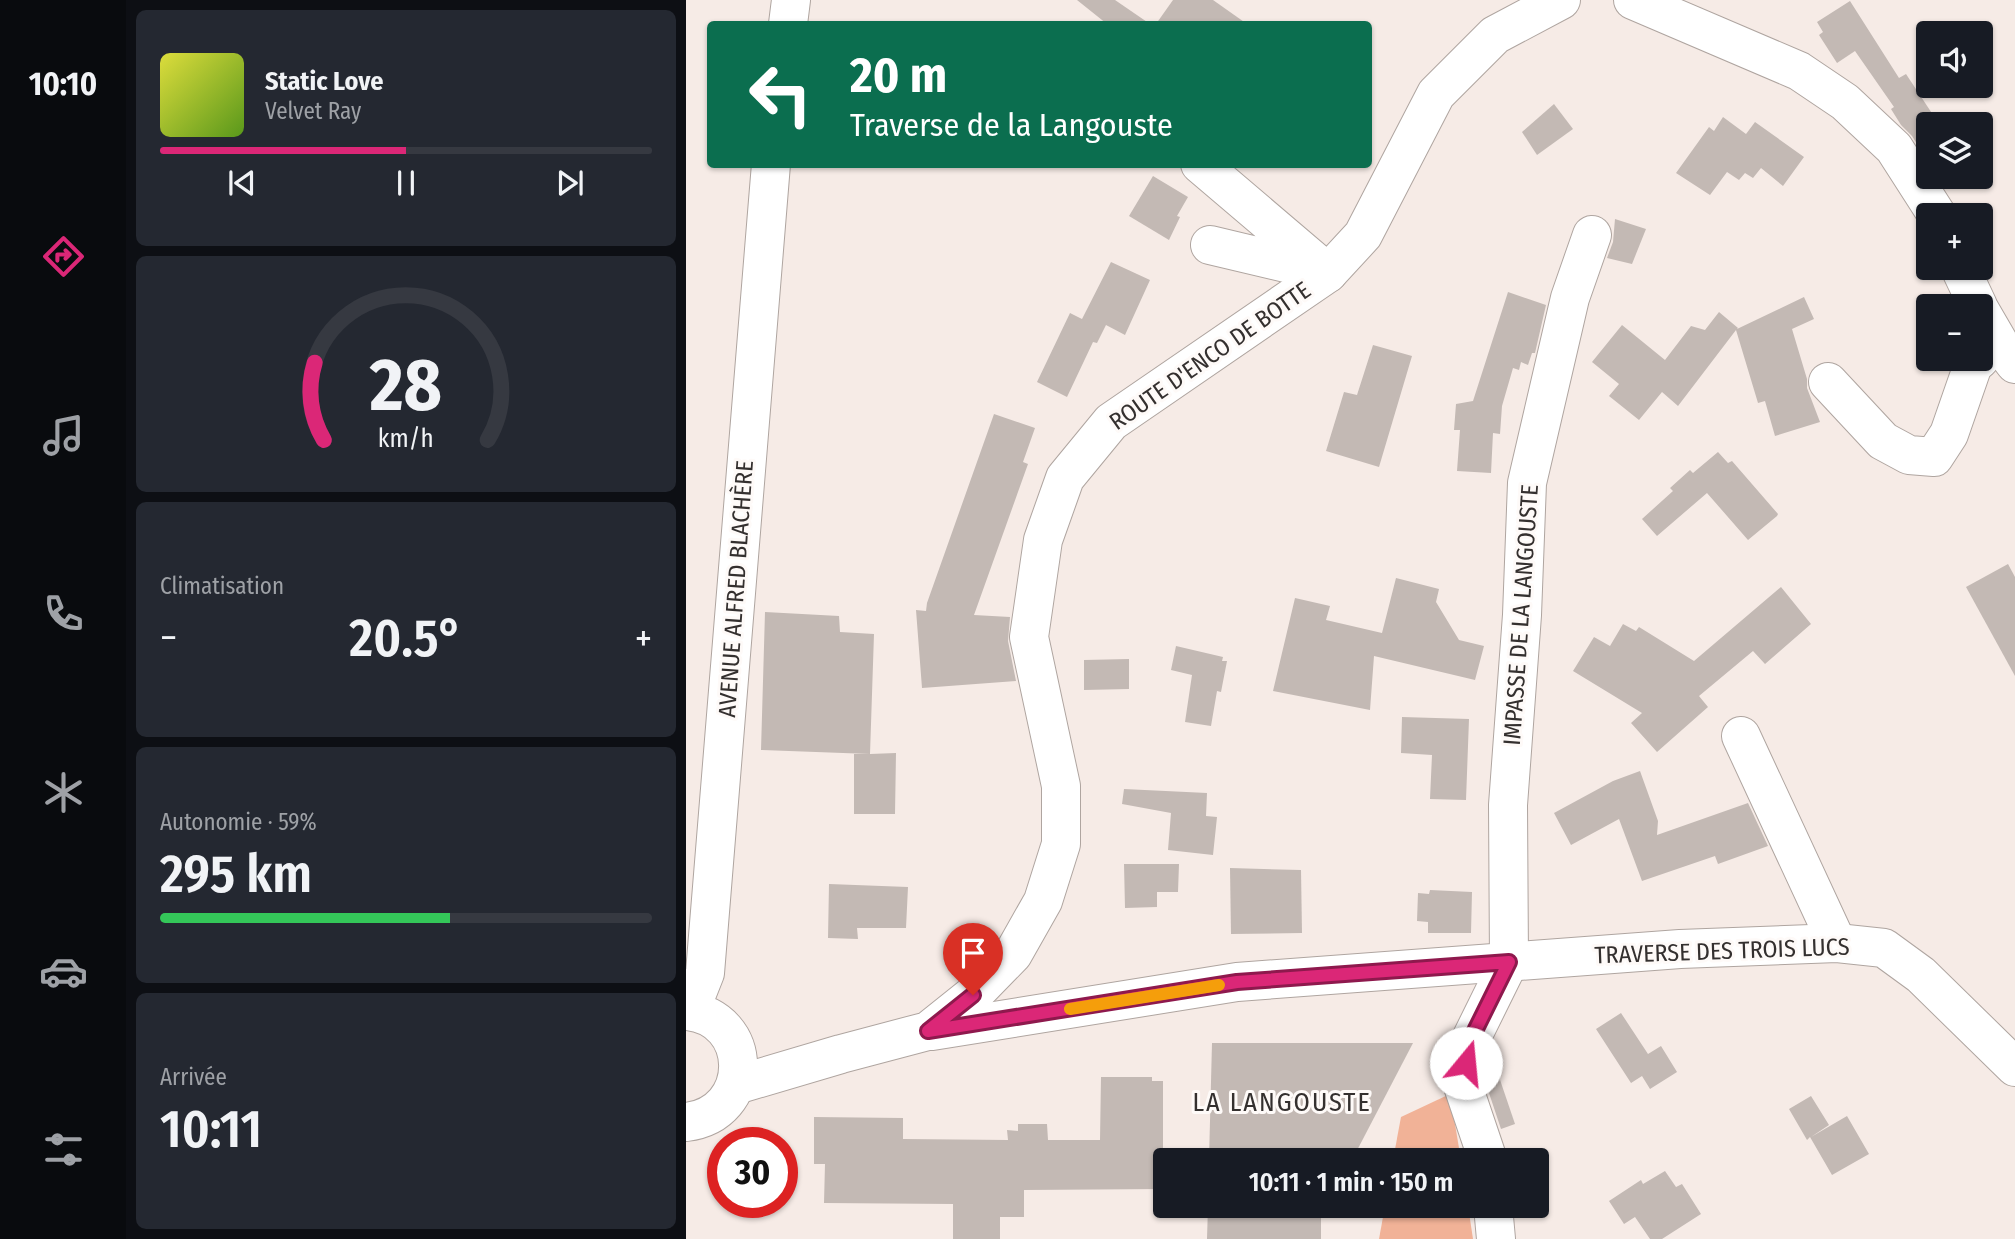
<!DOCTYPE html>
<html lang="fr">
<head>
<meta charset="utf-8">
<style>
  :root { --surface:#171b24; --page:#242831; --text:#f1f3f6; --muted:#9ea1a6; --line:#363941; --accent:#db2777 }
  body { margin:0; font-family:"Fira Sans Condensed",sans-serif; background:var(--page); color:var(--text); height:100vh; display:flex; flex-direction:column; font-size:26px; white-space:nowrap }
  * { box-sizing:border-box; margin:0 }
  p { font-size:23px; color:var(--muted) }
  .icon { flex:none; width:38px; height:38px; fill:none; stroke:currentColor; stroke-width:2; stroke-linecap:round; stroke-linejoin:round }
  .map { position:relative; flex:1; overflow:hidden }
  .drawer { display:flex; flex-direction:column; gap:10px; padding:10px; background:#0d0f14; width:560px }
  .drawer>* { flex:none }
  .guide { position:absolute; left:21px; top:21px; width:665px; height:147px; border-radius:7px; box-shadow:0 2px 5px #0004; background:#0b6e4f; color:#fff; overflow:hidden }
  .buttons { position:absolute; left:1230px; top:21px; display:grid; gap:14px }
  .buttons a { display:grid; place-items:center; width:77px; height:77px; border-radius:7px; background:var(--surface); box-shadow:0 2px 5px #0004; font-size:35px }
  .speed { position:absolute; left:21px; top:1127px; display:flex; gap:14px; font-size:35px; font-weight:700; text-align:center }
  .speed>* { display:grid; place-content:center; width:91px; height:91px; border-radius:50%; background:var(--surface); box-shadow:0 2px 5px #0004; line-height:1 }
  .speed .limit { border:10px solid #d22; background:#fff; color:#111 }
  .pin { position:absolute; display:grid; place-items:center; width:60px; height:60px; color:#fff; margin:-72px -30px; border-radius:50% 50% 50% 0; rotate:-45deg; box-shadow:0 0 7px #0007 }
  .pin .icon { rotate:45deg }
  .me { position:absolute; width:77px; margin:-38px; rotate:17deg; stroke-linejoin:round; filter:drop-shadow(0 0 5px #0008) }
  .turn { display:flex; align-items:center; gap:24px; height:147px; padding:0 28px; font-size:32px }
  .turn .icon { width:91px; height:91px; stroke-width:2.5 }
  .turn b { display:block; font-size:49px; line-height:60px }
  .big { font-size:52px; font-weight:600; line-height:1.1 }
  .drawer .widget { flex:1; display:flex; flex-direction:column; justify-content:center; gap:10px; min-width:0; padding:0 24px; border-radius:10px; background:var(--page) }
  .drawer .dial { align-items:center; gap:0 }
  .dial svg { height:182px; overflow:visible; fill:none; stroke:var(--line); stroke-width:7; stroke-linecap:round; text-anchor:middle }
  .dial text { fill:var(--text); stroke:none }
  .song { display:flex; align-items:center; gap:21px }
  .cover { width:84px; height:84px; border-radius:10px; background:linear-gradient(135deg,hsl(60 70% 55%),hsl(90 70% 35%)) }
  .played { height:7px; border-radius:4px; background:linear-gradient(90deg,var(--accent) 50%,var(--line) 50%) }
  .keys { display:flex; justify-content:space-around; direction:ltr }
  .heat { display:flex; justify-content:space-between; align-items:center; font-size:38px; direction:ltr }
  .charge { height:10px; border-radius:5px; background:linear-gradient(90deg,#34c759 59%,var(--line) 0) }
  .trip { position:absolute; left:467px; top:1148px; width:396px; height:70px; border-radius:7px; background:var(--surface); box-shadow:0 2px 5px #0004; font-weight:600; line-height:70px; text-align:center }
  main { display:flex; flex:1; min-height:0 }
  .tabs { display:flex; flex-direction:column; width:126px; justify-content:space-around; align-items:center; background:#090b0e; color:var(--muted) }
  .tabs .icon { width:49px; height:49px }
  .tabs .current { color:var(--accent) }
  .tabs b { font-size:32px; color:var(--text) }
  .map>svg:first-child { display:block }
  .green { fill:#f1b297 }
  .building { fill:#c3b9b4 }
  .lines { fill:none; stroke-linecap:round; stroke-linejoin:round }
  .minor-casing { stroke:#afa5a0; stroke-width:40 }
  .major-casing { stroke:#afa5a0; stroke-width:40 }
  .minor { stroke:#fff; stroke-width:38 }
  .major { stroke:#fff; stroke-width:38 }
  .route-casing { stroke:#8e194d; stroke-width:18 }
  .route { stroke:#db2777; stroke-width:12 }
  .slow { stroke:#f59e0b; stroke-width:12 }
  .labels { text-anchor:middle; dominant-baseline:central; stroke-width:6; stroke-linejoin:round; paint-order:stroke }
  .street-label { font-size:24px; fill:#34302f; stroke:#fefaf8 }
  .neighbourhood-label { font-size:26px; letter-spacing:2px; fill:#34302f; stroke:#fefaf8 }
</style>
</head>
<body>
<main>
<nav class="tabs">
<b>10:10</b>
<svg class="icon current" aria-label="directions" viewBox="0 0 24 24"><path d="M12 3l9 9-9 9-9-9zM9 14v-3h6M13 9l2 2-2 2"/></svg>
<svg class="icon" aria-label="music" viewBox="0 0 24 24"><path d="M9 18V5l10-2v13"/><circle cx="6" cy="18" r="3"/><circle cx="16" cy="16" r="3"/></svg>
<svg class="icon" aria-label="phone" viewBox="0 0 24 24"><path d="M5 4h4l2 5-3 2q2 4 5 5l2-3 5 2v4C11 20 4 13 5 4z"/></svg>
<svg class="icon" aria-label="climate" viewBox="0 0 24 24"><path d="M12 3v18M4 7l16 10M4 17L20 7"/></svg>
<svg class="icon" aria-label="car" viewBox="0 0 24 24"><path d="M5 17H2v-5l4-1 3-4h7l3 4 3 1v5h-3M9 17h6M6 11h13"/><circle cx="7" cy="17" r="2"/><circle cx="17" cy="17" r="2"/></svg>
<svg class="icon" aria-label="filters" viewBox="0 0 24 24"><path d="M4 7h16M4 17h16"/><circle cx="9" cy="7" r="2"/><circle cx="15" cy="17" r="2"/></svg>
</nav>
<section class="drawer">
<div class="widget">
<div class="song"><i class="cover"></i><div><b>Static Love</b><p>Velvet Ray</p></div></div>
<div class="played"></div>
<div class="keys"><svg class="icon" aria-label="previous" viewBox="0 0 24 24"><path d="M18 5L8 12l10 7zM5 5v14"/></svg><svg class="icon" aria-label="pause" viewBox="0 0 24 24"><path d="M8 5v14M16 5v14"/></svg><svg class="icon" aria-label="next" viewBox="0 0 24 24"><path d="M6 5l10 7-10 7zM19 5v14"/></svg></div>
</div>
<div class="widget dial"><svg viewBox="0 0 100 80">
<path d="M14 69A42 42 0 1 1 86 69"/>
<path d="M14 69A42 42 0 0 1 10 35" stroke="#db2777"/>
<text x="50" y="56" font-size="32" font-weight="700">28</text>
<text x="50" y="72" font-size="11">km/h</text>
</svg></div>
<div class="widget"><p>Climatisation</p>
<div class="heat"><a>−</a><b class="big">20.5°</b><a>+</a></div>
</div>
<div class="widget"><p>Autonomie · 59%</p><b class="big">295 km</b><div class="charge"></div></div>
<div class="widget"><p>Arrivée</p><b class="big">10:11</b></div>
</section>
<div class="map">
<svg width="1329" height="1239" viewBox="0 0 1329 1239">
  <rect width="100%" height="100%" fill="#f6ebe6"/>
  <g class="green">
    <polygon points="764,1094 775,1160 707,1160 715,1117"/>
    <polygon points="699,1206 782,1206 787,1239 693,1239"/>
  </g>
  <g class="building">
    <polygon points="391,0 429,0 464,24 421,24"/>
    <polygon points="487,0 527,0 561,24 470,24"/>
    <polygon points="1164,1 1213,78 1220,74 1253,124 1242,124 1242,161 1226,136 1215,125 1205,109 1208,107 1169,51 1151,63 1133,35 1137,32 1131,22"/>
    <polygon points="868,104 887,129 851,155 836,132"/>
    <polygon points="1037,117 1060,134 1069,122 1118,157 1097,186 1075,168 1067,178 1059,173 1053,180 1041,172 1024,195 990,173 1023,127 1028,131"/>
    <polygon points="467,176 502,197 491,216 494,217 483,240 443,216"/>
    <polygon points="929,219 960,229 946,264 921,258 927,242"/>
    <polygon points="425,262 464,280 439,335 420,325 411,343 407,342 381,397 351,382 384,313 396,319"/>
    <polygon points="822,292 860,305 849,353 846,353 842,365 835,362 833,370 827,368 816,406 814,434 807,433 805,473 771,471 774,430 768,430 770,404 787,401"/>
    <polygon points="1118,297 1128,319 1106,329 1121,379 1121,388 1134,422 1089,436 1079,401 1072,403 1050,330 992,406 976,392 953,420 923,396 933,384 906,362 936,325 979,360 1005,326 1019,330 1033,312 1052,328 1051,329"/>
    <polygon points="687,345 726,356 693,467 640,451 658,392 671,395"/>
    <polygon points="308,414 349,428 337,462 342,464 288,615 324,617 322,641 330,681 236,688 230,610 240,611 241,603"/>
    <polygon points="1032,452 1042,463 1046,461 1092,514 1091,516 1062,540 1021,493 971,536 956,519 987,491 984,488 1004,470 1007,473"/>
    <polygon points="1322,564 1329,577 1329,676 1280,587"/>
    <polygon points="710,578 753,589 750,602 773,640 798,646 789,680 688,656 684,710 587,691 609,598 644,606 640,620 696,633"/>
    <polygon points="1095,587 1125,624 1079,664 1067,651 1013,696 1022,707 971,752 945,723 956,713 887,671 908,637 924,646 937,624 950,631 953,627 1008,661"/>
    <polygon points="79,612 153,616 154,632 188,634 184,754 210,753 209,814 168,814 168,754 184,754 75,750"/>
    <polygon points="490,646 537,657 536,661 541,661 535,692 531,691 525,726 499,722 506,675 485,670"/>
    <polygon points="443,659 443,689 398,690 398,660"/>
    <polygon points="716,717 783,719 780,800 744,799 746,755 715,753"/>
    <polygon points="954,771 972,821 971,835 1062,803 1082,846 1032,864 1029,856 956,881 933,819 885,845 868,813 927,781"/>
    <polygon points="438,789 521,793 520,816 531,817 527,855 482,850 485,813 436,804"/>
    <polygon points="438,864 493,864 492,892 471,892 471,907 439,908"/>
    <polygon points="544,868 615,870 616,933 545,934"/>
    <polygon points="143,884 222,887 220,928 171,928 172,939 142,938"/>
    <polygon points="744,890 786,892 785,933 742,933 742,922 731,921 732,893 743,894"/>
    <polygon points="935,1013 962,1054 975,1046 991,1072 964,1089 956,1076 945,1083 910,1029"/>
    <polygon points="526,1043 727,1043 666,1160 523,1160"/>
    <polygon points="810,1068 829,1124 815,1129 799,1081 800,1071"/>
    <polygon points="415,1077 466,1077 466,1081 477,1081 477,1189 338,1190 338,1217 314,1217 314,1239 267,1239 267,1204 138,1203 139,1164 128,1164 128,1117 217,1118 217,1139 322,1140 321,1130 332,1131 332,1124 361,1124 362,1140 414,1140"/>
    <polygon points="1125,1096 1143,1125 1125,1137 1161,1116 1183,1154 1146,1175 1124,1137 1121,1140 1103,1109"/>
    <polygon points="979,1171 990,1187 996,1184 1015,1214 976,1239 964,1239 949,1217 938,1224 923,1201 955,1180 957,1184"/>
    <polygon points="522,1206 635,1206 635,1239 521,1239"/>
  </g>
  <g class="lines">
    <defs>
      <g id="minor">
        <polyline points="947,0 1113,71 1159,102 1208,148 1251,215"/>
        <polyline points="514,164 642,273 524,245"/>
        <polyline points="1274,268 1292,306"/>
        <polyline points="1295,312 1313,343 1329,364"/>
        <polyline points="1142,382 1197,441 1223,455 1248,457 1263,434 1287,365 1294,359"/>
        <polyline points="1055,736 1151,943"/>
        <polyline points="246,1031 551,982 994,949 1151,943 1198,948 1235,975 1329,1067"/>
        <polyline points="50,1085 155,1054 242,1031 287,995 327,954 357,901 375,844 375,786 343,637 357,540 379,478 425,422 642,273 677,235 750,94 809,35 875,0"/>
        <polyline points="802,1160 776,1083 783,1043 823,962 822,805 836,615 841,483 884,298 906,235"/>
        <polyline points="807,1206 810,1239"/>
      </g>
      <g id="major">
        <polyline points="102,24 105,0"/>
        <path d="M0,1011C69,1017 70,1114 0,1122"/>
        <polyline points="4,1011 19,973 85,164"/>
      </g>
    </defs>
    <use href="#minor" class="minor-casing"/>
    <use href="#major" class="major-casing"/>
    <use href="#minor" class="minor"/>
    <use href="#major" class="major"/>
  </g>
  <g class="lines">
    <defs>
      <polyline id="route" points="287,995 242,1031 551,982 823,962 783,1043 780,1063"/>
    </defs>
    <use href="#route" class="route-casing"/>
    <use href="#route" class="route"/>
    <polyline class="slow" points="384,1009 533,985"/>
  </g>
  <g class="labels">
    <g class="street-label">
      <text transform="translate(524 356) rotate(-35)">ROUTE D'ENCO DE BOTTE</text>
      <text transform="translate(50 589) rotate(-86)">AVENUE ALFRED BLACHÈRE</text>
      <text transform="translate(835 615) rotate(-86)">IMPASSE DE LA LANGOUSTE</text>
      <text transform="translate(1036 951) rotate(-2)">TRAVERSE DES TROIS LUCS</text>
    </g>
    <g class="neighbourhood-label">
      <text x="596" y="1102">LA LANGOUSTE</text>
    </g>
  </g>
</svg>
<div class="buttons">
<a><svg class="icon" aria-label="sound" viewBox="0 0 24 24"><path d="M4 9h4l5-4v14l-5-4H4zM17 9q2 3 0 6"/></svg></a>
<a><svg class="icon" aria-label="layers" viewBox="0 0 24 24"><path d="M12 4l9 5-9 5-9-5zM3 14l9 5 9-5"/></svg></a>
<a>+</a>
<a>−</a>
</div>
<div class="speed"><div class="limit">30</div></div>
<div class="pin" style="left:287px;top:995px;background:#d93025"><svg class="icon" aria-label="arrive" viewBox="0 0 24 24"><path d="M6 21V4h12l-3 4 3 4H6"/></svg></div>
<svg class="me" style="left:780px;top:1063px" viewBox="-20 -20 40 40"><circle r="19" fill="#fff"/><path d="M0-13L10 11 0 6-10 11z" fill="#db2777"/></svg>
<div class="trip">10:11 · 1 min · 150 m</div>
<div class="guide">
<div class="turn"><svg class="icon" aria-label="left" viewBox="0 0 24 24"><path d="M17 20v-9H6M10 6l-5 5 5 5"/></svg><div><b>20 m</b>Traverse de la Langouste</div></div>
</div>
</div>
</main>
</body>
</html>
